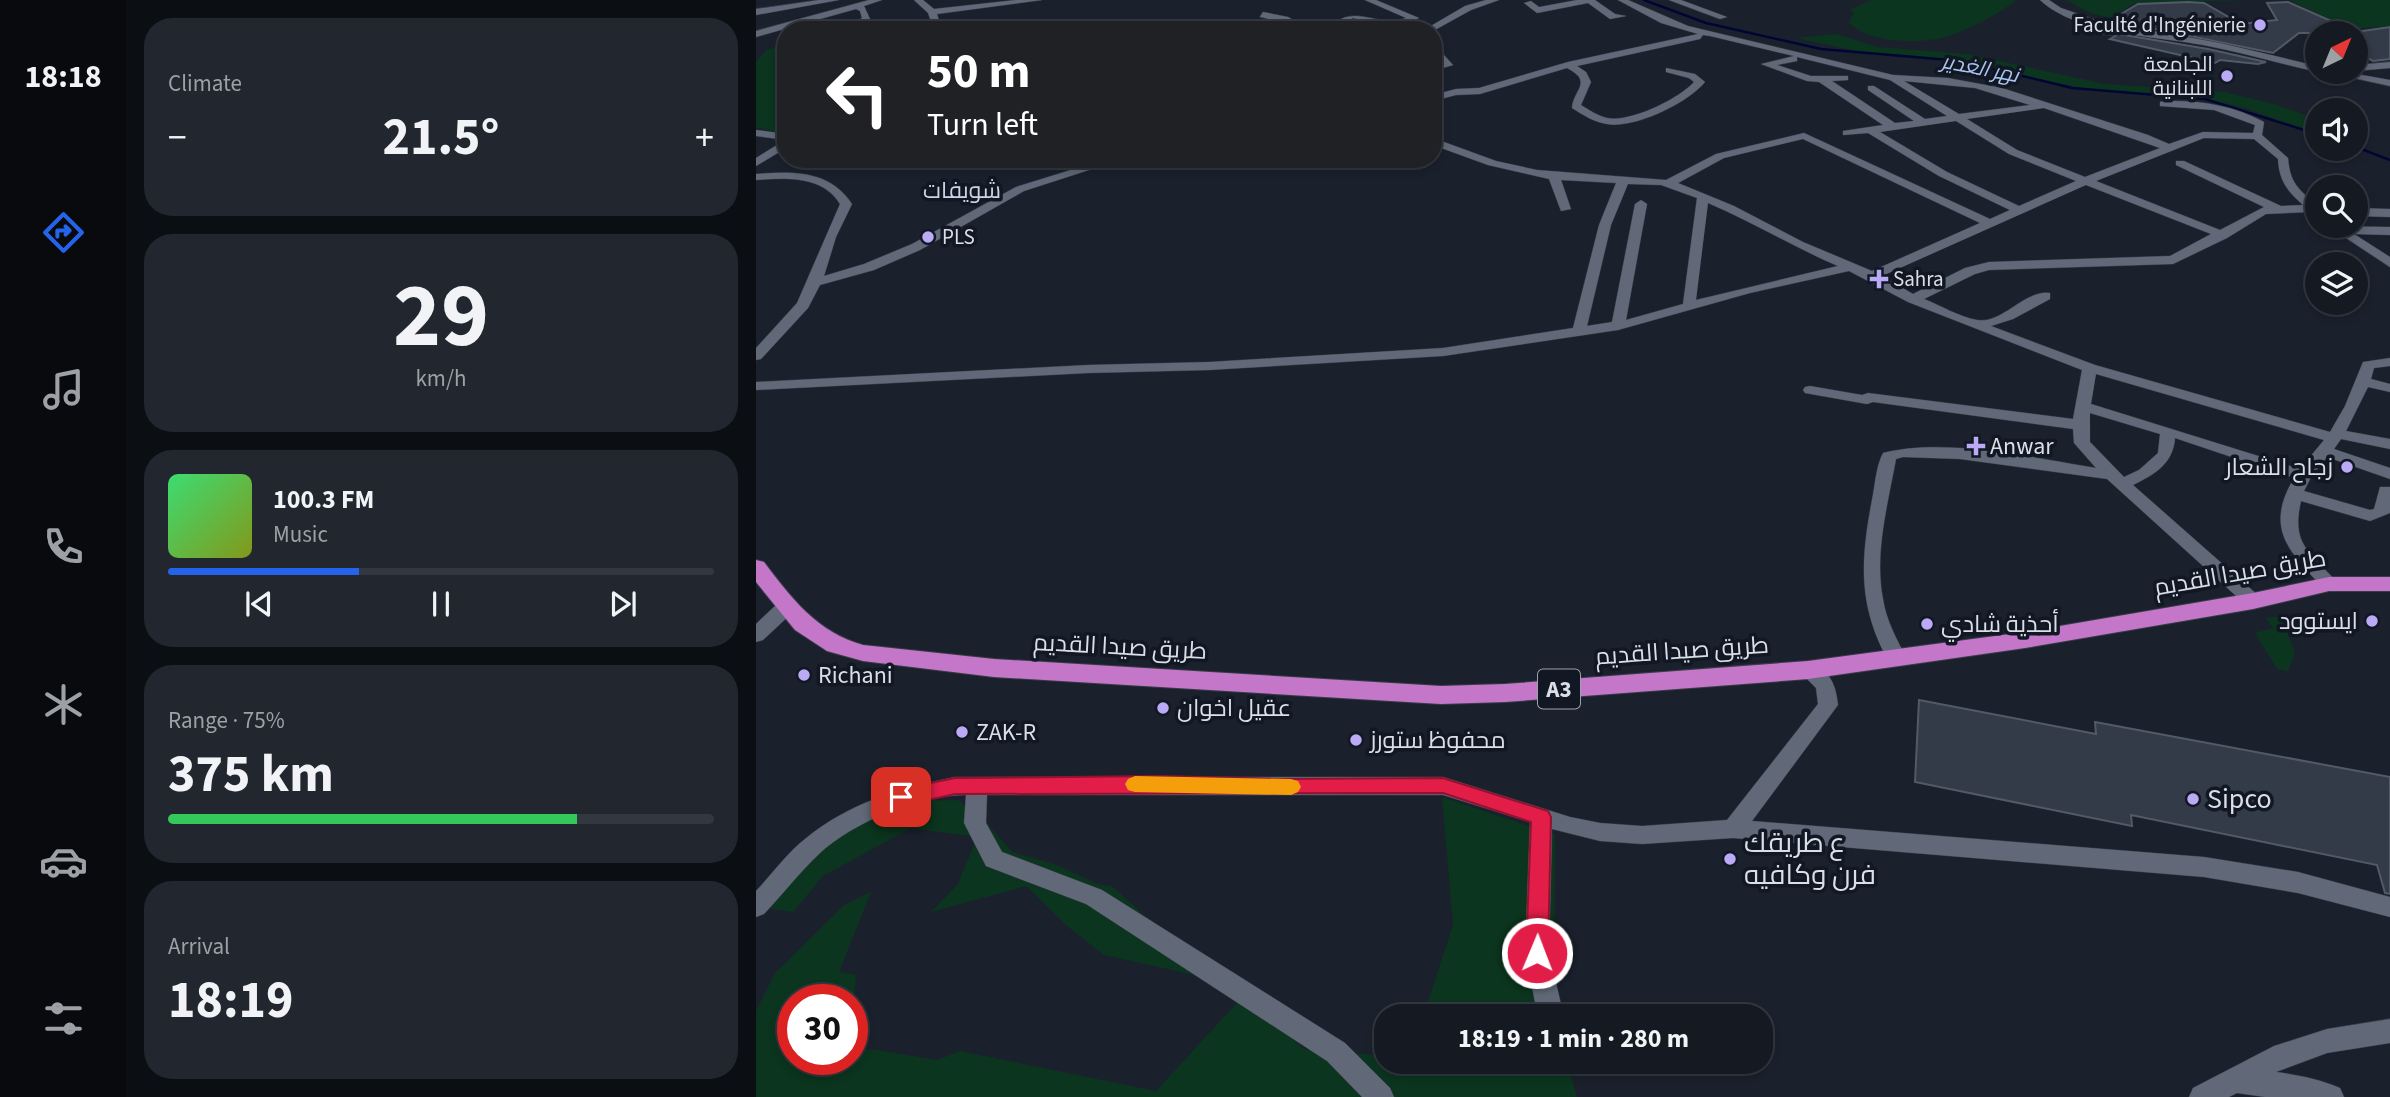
<!DOCTYPE html>
<html lang="en">
<head>
<meta charset="utf-8">
<style>
  :root { --surface:#141922; --page:#21262f; --text:#f1f3f6; --muted:#9da0a5; --line:#333840; --accent:#2563eb }
  body { margin:0; font-family:"Source Sans 3",Cairo,sans-serif; background:var(--page); color:var(--text); height:100vh; display:flex; flex-direction:column; font-size:26px; white-space:nowrap }
  * { box-sizing:border-box; margin:0 }
  p { font-size:23px; color:var(--muted) }
  .icon { flex:none; width:38px; height:38px; fill:none; stroke:currentColor; stroke-width:2; stroke-linecap:round; stroke-linejoin:round }
  .map { position:relative; flex:1; overflow:hidden }
  .drawer { display:flex; flex-direction:column; gap:18px; padding:18px; background:#0b0e13; width:630px }
  .drawer>* { flex:none }
  .banner { position:absolute; left:21px; top:21px; width:665px; height:147px; border-radius:28px; box-shadow:0 4px 10px #0003,0 0 0 2px var(--line); background:#202124; color:#fff; overflow:hidden }
  .needle { width:46px; rotate:43deg }
  .tools { position:absolute; left:1549px; top:21px; display:grid; gap:14px }
  .tools a { display:grid; place-items:center; width:63px; height:63px; border-radius:50%; background:var(--surface); box-shadow:0 4px 10px #0003,0 0 0 2px var(--line); font-size:35px }
  .speed { position:absolute; left:21px; top:984px; display:flex; gap:14px; font-size:35px; font-weight:700; text-align:center }
  .speed>* { display:grid; place-content:center; width:91px; height:91px; border-radius:50%; background:var(--surface); box-shadow:0 4px 10px #0003,0 0 0 2px var(--line); line-height:1 }
  .speed .limit { border:10px solid #d22; background:#fff; color:#111 }
  .pin { position:absolute; display:grid; place-items:center; width:60px; height:60px; color:#fff; margin:-30px; border-radius:14px; box-shadow:0 4px 10px #0006 }
  .me { position:absolute; width:77px; margin:-38px; rotate:1deg; stroke-linejoin:round; filter:drop-shadow(0 0 5px #0008) }
  .turn { display:flex; align-items:center; gap:24px; height:147px; padding:0 35px; font-size:32px }
  .turn .icon { width:91px; height:91px; stroke-width:2.5 }
  .turn b { display:block; font-size:49px; line-height:60px }
  .big { font-size:52px; font-weight:700; line-height:1.1 }
  .drawer .widget { flex:1; display:flex; flex-direction:column; justify-content:center; gap:10px; min-width:0; padding:0 24px; border-radius:28px; background:var(--page) }
  .drawer .dial { align-items:center; gap:0 }
  .dial b { font-size:91px; line-height:1 }
  .song { display:flex; align-items:center; gap:21px }
  .cover { width:84px; height:84px; border-radius:10px; background:linear-gradient(135deg,hsl(140 70% 55%),hsl(70 70% 35%)) }
  .played { height:7px; border-radius:4px; background:linear-gradient(90deg,var(--accent) 35%,var(--line) 35%) }
  .keys { display:flex; justify-content:space-around; direction:ltr }
  .heat { display:flex; justify-content:space-between; align-items:center; font-size:38px; direction:ltr }
  .charge { height:10px; border-radius:5px; background:linear-gradient(90deg,#34c759 75%,var(--line) 0) }
  .trip { position:absolute; left:618px; top:1004px; width:399px; height:70px; border-radius:28px; background:var(--surface); box-shadow:0 4px 10px #0003,0 0 0 2px var(--line); font-weight:700; line-height:70px; text-align:center }
  main { display:flex; flex:1; min-height:0 }
  .dock { display:flex; flex-direction:column; width:126px; justify-content:space-around; align-items:center; background:#080a0e; color:var(--muted) }
  .dock .icon { width:49px; height:49px }
  .dock .current { color:var(--accent) }
  .dock b { font-size:32px; color:var(--text) }
  .map>svg:first-child { display:block }
  .green { fill:#0b351e }
  .lines { fill:none; stroke-linecap:round; stroke-linejoin:round }
  .stream { stroke:#000633; stroke-width:2.5 }
  .building { fill:#333a48; stroke:#525a68; stroke-width:2 }
  .minor-casing { stroke:#383d47; stroke-width:1 }
  .highway-casing { stroke:#383d47; stroke-width:2 }
  .minor { fill:#616978; fill-rule:evenodd }
  .highway { fill:#c476c9; fill-rule:evenodd }
  .route { fill:#e11d48; stroke:#92132f; stroke-width:2 }
  .slow { fill:#f59e0b }
  .poi-dot { fill:#bbaaf6; stroke:#111723; stroke-width:2.5 }
  .labels { text-anchor:middle; dominant-baseline:central; stroke-width:7; stroke-linejoin:round; paint-order:stroke }
  .far-poi-label { font-size:21px; fill:#dadee7; stroke:#111723; text-anchor:end }
  .far-water-label { font-size:21px; font-style:italic; fill:#abc4f2; stroke:#111723 }
  .far-quarter-label { font-size:23px; fill:#ccd5e6; stroke:#111723 }
  .shield { fill:#111723; stroke:#9ea2ac; stroke-width:2 }
  .shield-label { font-size:23px; font-weight:bold; fill:#dadee7 }
  .poi-label { font-size:24px; fill:#dadee7; stroke:#111723; text-anchor:start }
  .street-label { font-size:24px; fill:#dadee7; stroke:#111723 }
  .near-poi-label { font-size:28px; fill:#dadee7; stroke:#111723; text-anchor:start }
</style>
</head>
<body>
<main>
<nav class="dock">
<b>18:18</b>
<svg class="icon current" aria-label="directions" viewBox="0 0 24 24"><path d="M12 3l9 9-9 9-9-9zM9 14v-3h6M13 9l2 2-2 2"/></svg>
<svg class="icon" aria-label="music" viewBox="0 0 24 24"><path d="M9 18V5l10-2v13"/><circle cx="6" cy="18" r="3"/><circle cx="16" cy="16" r="3"/></svg>
<svg class="icon" aria-label="phone" viewBox="0 0 24 24"><path d="M5 4h4l2 5-3 2q2 4 5 5l2-3 5 2v4C11 20 4 13 5 4z"/></svg>
<svg class="icon" aria-label="climate" viewBox="0 0 24 24"><path d="M12 3v18M4 7l16 10M4 17L20 7"/></svg>
<svg class="icon" aria-label="car" viewBox="0 0 24 24"><path d="M5 17H2v-5l4-1 3-4h7l3 4 3 1v5h-3M9 17h6M6 11h13"/><circle cx="7" cy="17" r="2"/><circle cx="17" cy="17" r="2"/></svg>
<svg class="icon" aria-label="filters" viewBox="0 0 24 24"><path d="M4 7h16M4 17h16"/><circle cx="9" cy="7" r="2"/><circle cx="15" cy="17" r="2"/></svg>
</nav>
<section class="drawer">
<div class="widget"><p>Climate</p>
<div class="heat"><a>−</a><b class="big">21.5°</b><a>+</a></div>
</div>
<div class="widget dial"><b>29</b><p>km/h</p></div>
<div class="widget">
<div class="song"><i class="cover"></i><div><b>100.3 FM</b><p>Music</p></div></div>
<div class="played"></div>
<div class="keys"><svg class="icon" aria-label="previous" viewBox="0 0 24 24"><path d="M18 5L8 12l10 7zM5 5v14"/></svg><svg class="icon" aria-label="pause" viewBox="0 0 24 24"><path d="M8 5v14M16 5v14"/></svg><svg class="icon" aria-label="next" viewBox="0 0 24 24"><path d="M6 5l10 7-10 7zM19 5v14"/></svg></div>
</div>
<div class="widget"><p>Range · 75%</p><b class="big">375 km</b><div class="charge"></div></div>
<div class="widget"><p>Arrival</p><b class="big">18:19</b></div>
</section>
<div class="map">
<svg width="1634" height="1097" viewBox="0 0 1634 1097">
  <rect width="100%" height="100%" fill="#1a212d"/>
  <g class="green">
    <path d="M1115,0H1260C1248,12 1200,36 1182,39C1156,43 1112,43 1093,22L1098,12L1093,10Z"/>
    <polygon points="1310,0 1496,0 1379,3 1355,18 1334,13"/>
    <polygon points="1533,0 1634,0 1634,26 1595,29"/>
    <polygon points="1081,34 1121,47 1211,54 1349,84 1468,92 1518,104 1561,119 1561,134 1489,108 1449,99 1336,90 1206,63 1105,52 1040,38"/>
    <polygon points="30,45 30,135 0,127 0,62 10,50"/>
    <polygon points="1525,616 1539,653 1532,671 1521,669 1499,633 1517,628 1510,618"/>
    <polygon points="686,797 799,835 798,1017 667,1017 697,925"/>
    <polygon points="202,800 227,819 256,852 301,865 341,884 356,886 450,971 440,975 348,955 311,926 270,886 175,912 202,884 221,837 155,828 67,876 37,912 10,908 37,876 110,809 140,801"/>
    <polygon points="115,892 83,972 100,975 96,1023 96,999 37,999 37,1059 96,1059 96,1046 181,1060 204,1051 400,1091 490,993 547,1049 630,1056 630,1062 811,1062 821,1097 0,1097 0,1011 19,973 88,905"/>
  </g>
  <g class="lines">
    <g class="stream">
      <polyline points="888,0 950,23 1065,49 1205,61 1316,88 1449,99 1561,134"/>
      <polyline points="1600,147 1634,160"/>
    </g>
  </g>
  <g class="building">
    <polygon points="1432,2 1448,3 1485,24 1521,20 1511,3 1532,2 1600,32 1634,27 1634,59 1617,61 1600,52 1600,33 1543,33 1517,53 1355,20 1382,4"/>
    <polygon points="1339,30 1452,49 1510,62 1502,64 1464,60 1459,63 1354,39 1361,35 1334,33"/>
    <polygon points="1163,700 1340,734 1339,722 1634,777 1634,894 1629,893 1621,865 1375,815 1376,826 1159,782"/>
  </g>
  <g class="lines">
    <defs>
      <g id="minor">
        <polygon points="63,0 83,0 0,15 0,9"/>
        <polygon points="113,0 126,0 108,6 114,19 100,28 93,26 106,18 104,11 100,9 0,37 0,31"/>
        <polygon points="158,0 167,0 178,9 260,0 286,0 181,14 186,30 178,30 172,13"/>
        <path d="M609,0H620L663,18C647,27 618,30 599,30V26L617,23L597,18L579,30H570C599,0 618,29 650,18Z"/>
        <polygon points="730,0 743,0 715,10 677,31 668,30 709,6"/>
        <polygon points="821,0 839,0 859,14 870,16 854,19 832,3 781,13 768,3 775,1 783,7"/>
        <path d="M862,0H872L932,26L1137,75L1192,78L1246,88L1392,135L1413,144L1447,132L1497,133L1499,125L1458,110L1404,106V102L1408,101C1443,100 1477,105 1508,122L1506,135L1532,158C1534,183 1542,189 1561,205V216L1554,212L1510,214L1471,238L1417,264L1233,270L1219,274L1168,299C1184,305 1203,317 1221,320C1247,324 1269,289 1294,293V299L1257,319L1235,326L1339,365L1574,432L1589,406L1607,362L1634,358V366L1618,368L1615,379L1634,384V392L1612,387L1590,431L1634,439V449L1585,439L1578,449L1634,468V479L1571,457L1555,477L1548,491L1614,510L1618,509L1624,487H1634V513L1614,521L1545,501C1535,544 1553,551 1579,580L1582,584L1579,588H1567C1533,551 1508,529 1538,478L1419,438C1417,464 1399,474 1377,485L1504,597L1506,601L1504,605H1490L1351,479L1204,459L1147,457L1140,459C1132,503 1118,554 1127,599C1130,620 1141,640 1151,659L1148,664H1134C1102,607 1104,563 1116,500C1119,485 1120,466 1127,453C1188,437 1278,458 1340,468L1318,443L1317,429L1117,402L1111,404L1049,393L1047,390L1049,387L1054,386L1106,395L1112,393L1317,419L1326,370L1152,302L1093,271L994,293L862,330L687,356L453,370L332,373L0,390V382L332,365L453,362L687,348L817,328L843,225L860,183L805,180L815,209L805,211L793,179L732,165L677,145V138L740,161L781,170L910,180L960,154L1048,133L1234,219L1254,210L1183,176L1112,133L1087,135V131L1127,125L1063,82L1051,81L1005,64L1038,56L954,36L947,35L944,39L821,66L830,72L835,82L825,105C833,110 842,116 851,118C873,123 923,99 938,82L933,78L910,72V68L939,74L949,82C932,103 878,129 851,124C838,122 827,115 816,108C817,90 838,82 811,68L724,94L700,95L677,101V95L700,89L723,88L812,62L942,34L905,23ZM1041,57L1134,80L1191,116L1169,119L1118,86H1112V90L1158,121L1139,123L1076,81L1092,80V76H1055L1021,65L1041,61ZM1148,81L1219,88L1274,105L1203,114ZM1288,108L1404,148L1329,177L1261,150L1211,119ZM1200,121L1253,154L1320,181L1263,206L1191,172L1124,132ZM1448,138L1498,139L1522,159C1523,180 1531,191 1547,205L1525,206L1428,161H1420V165L1508,207L1464,230L1340,181ZM1047,139L1224,223L1116,271L1047,242L978,206L922,183L968,158ZM872,184L905,185L941,198L927,304L870,320L891,204L885,200L879,204L856,322L831,326L855,225ZM1330,185L1455,234L1414,256L1233,262L1209,268L1157,294L1126,276ZM952,203C997,222 1037,247 1082,266L940,300ZM1340,374L1568,440L1544,469L1335,404ZM1334,413L1404,434L1402,453L1383,470L1368,477L1334,442Z"/>
        <polygon points="913,0 925,0 971,17 964,19"/>
        <path d="M1284,0H1293L1305,8L1343,21L1464,43L1561,66V72C1525,64 1489,53 1452,46C1403,36 1321,35 1284,0Z"/>
        <path d="M507,12L532,17L555,30C540,30 520,20 504,17Z"/>
        <polygon points="684,47 687,48 688,55 697,65 677,71 677,65 686,63 678,55 681,48"/>
        <polygon points="1634,62 1634,68 1600,71 1600,65"/>
        <polygon points="1570,72 1589,72 1634,80 1634,86"/>
        <polygon points="0,130 30,134 30,148 0,166 0,158 29,140 0,136"/>
        <path d="M350,159H367L268,191L164,250L118,270L64,285L52,308L5,359L0,360V348L41,303L84,204C66,175 30,178 0,180V174C37,171 74,170 96,204L80,237L68,276L108,264L156,244L260,187Z"/>
        <polygon points="1600,208 1634,209 1634,217 1600,216"/>
        <polygon points="1572,226 1634,227 1634,235 1598,234 1634,257 1634,267"/>
        <polygon points="30,601 37,602 39,607 37,612 7,640 0,642 0,624 23,602"/>
        <path d="M1052,663C1074,669 1080,685 1082,705L996,821L1448,857L1542,872L1634,897V917L1542,893L1448,877L977,838L886,844L844,841L796,829L793,953L808,1017H782L769,953L774,822L687,795H231L230,823L246,852L346,890L589,1043L634,1088L638,1097H606L571,1061L330,904L230,866L208,823L210,795C163,795 97,822 63,854C43,873 26,895 8,914L0,917V891C16,874 31,853 49,839C94,802 143,789 199,777H687L814,817L844,823L886,826L971,820L1062,704L1060,688L1042,670L1045,665Z"/>
        <path d="M1634,1019V1043L1571,1053L1520,1072C1542,1075 1563,1079 1584,1088L1588,1097H1509L1481,1093L1473,1097H1433L1437,1088L1518,1046L1571,1029Z"/>
      </g>
      <path id="highway" d="M0,560L8,562C36,599 61,632 107,645L238,659L685,686L749,684L1052,661L1269,632L1497,593L1573,577H1634V591H1573L1497,609L1269,648L1052,679L749,702L685,704L238,677L107,661L71,651L39,630L0,582Z"/>
    </defs>
    <use href="#minor" class="minor-casing"/>
    <use href="#highway" class="highway-casing"/>
    <use href="#minor" class="minor"/>
    <use href="#highway" class="highway"/>
  </g>
  <polygon class="route" points="403,776 522,779 687,778 792,811 795,817 792,953 789,960 781,963 773,960 770,953 775,822 687,793 199,794 145,806 138,803 135,797 138,792 145,789 199,778"/>
  <polygon class="slow" points="379,776 535,779 542,781 545,787 542,792 535,795 379,792 372,790 369,784 372,779"/>
  <g class="poi-dot">
    <circle cx="1504" cy="25" r="7"/>
    <circle cx="1471" cy="76" r="7"/>
    <circle cx="172" cy="237" r="7"/>
    <path d="M1119.5 268.5h7v7h7v7h-7v7h-7v-7h-7v-7h7z"/>
    <path d="M1216.5 435.5h7v7h7v7h-7v7h-7v-7h-7v-7h7z"/>
    <circle cx="1591" cy="467" r="7"/>
    <circle cx="1616" cy="621" r="7"/>
    <circle cx="1171" cy="624" r="7"/>
    <circle cx="48" cy="675" r="7"/>
    <circle cx="407" cy="708" r="7"/>
    <circle cx="206" cy="732" r="7"/>
    <circle cx="600" cy="740" r="7"/>
    <circle cx="1437" cy="799" r="7"/>
    <circle cx="974" cy="859" r="7"/>
  </g>
  <g class="labels">
    <g class="far-poi-label">
      <text x="1490" y="25">Faculté d'Ingénierie</text>
      <text x="1457" y="64">الجامعة<tspan x="1457" dy="24">اللبنانية</tspan></text>
      <text x="186" y="237" text-anchor="start">PLS</text>
      <text x="1137" y="279" text-anchor="start">Sahra</text>
    </g>
    <g class="far-water-label">
      <text transform="translate(1224 68) rotate(11)">نهر الغدير</text>
    </g>
    <g class="far-quarter-label">
      <text x="206" y="190">شويفات</text>
    </g>
    <rect class="shield" x="782" y="669.5" width="42" height="39" rx="5"/>
    <g class="shield-label">
      <text x="803" y="689">A3</text>
    </g>
    <g class="poi-label">
      <text x="1234" y="446">Anwar</text>
      <text x="1577" y="467" text-anchor="end">زجاح الشعار</text>
      <text x="1602" y="621" text-anchor="end">ايستوود</text>
      <text x="1185" y="624">أحذية شادي</text>
      <text x="62" y="675">Richani</text>
      <text x="421" y="708">عقيل اخوان</text>
      <text x="220" y="732">ZAK-R</text>
      <text x="614" y="740">محفوظ ستورز</text>
    </g>
    <g class="street-label">
      <text transform="translate(1484 573) rotate(-10)">طريق صيدا القديم</text>
      <text transform="translate(364 647) rotate(3)">طريق صيدا القديم</text>
      <text transform="translate(926 651) rotate(-4)">طريق صيدا القديم</text>
    </g>
    <g class="near-poi-label">
      <text x="1451" y="799">Sipco</text>
      <text x="988" y="843">ع طريقك<tspan x="988" dy="32">فرن وكافيه</tspan></text>
    </g>
  </g>
</svg>
<div class="tools">
<a><svg class="needle" viewBox="-14 -14 28 28"><path d="M0-13l5 13h-10z" fill="#e53935"/><path d="M0 13l5-13h-10z" fill="#9da0a5"/></svg></a>
<a><svg class="icon" aria-label="sound" viewBox="0 0 24 24"><path d="M4 9h4l5-4v14l-5-4H4zM17 9q2 3 0 6"/></svg></a>
<a><svg class="icon" aria-label="search" viewBox="0 0 24 24"><circle cx="10" cy="10" r="6"/><path d="M15 15l6 6"/></svg></a>
<a><svg class="icon" aria-label="layers" viewBox="0 0 24 24"><path d="M12 4l9 5-9 5-9-5zM3 14l9 5 9-5"/></svg></a>
</div>
<div class="speed"><div class="limit">30</div></div>
<div class="pin" style="left:145px;top:797px;background:#d93025"><svg class="icon" aria-label="arrive" viewBox="0 0 24 24"><path d="M6 21V4h12l-3 4 3 4H6"/></svg></div>
<svg class="me" style="left:781px;top:953px" viewBox="-20 -20 40 40"><circle r="17" fill="#e11d48" stroke="#fff" stroke-width="3"/><path d="M0-11L8 9 0 5-8 9z" fill="#fff"/></svg>
<div class="trip">18:19 · 1 min · 280 m</div>
<div class="banner">
<div class="turn"><svg class="icon" aria-label="left" viewBox="0 0 24 24"><path d="M17 20v-9H6M10 6l-5 5 5 5"/></svg><div><b>50 m</b>Turn left</div></div>
</div>
</div>
</main>
</body>
</html>
